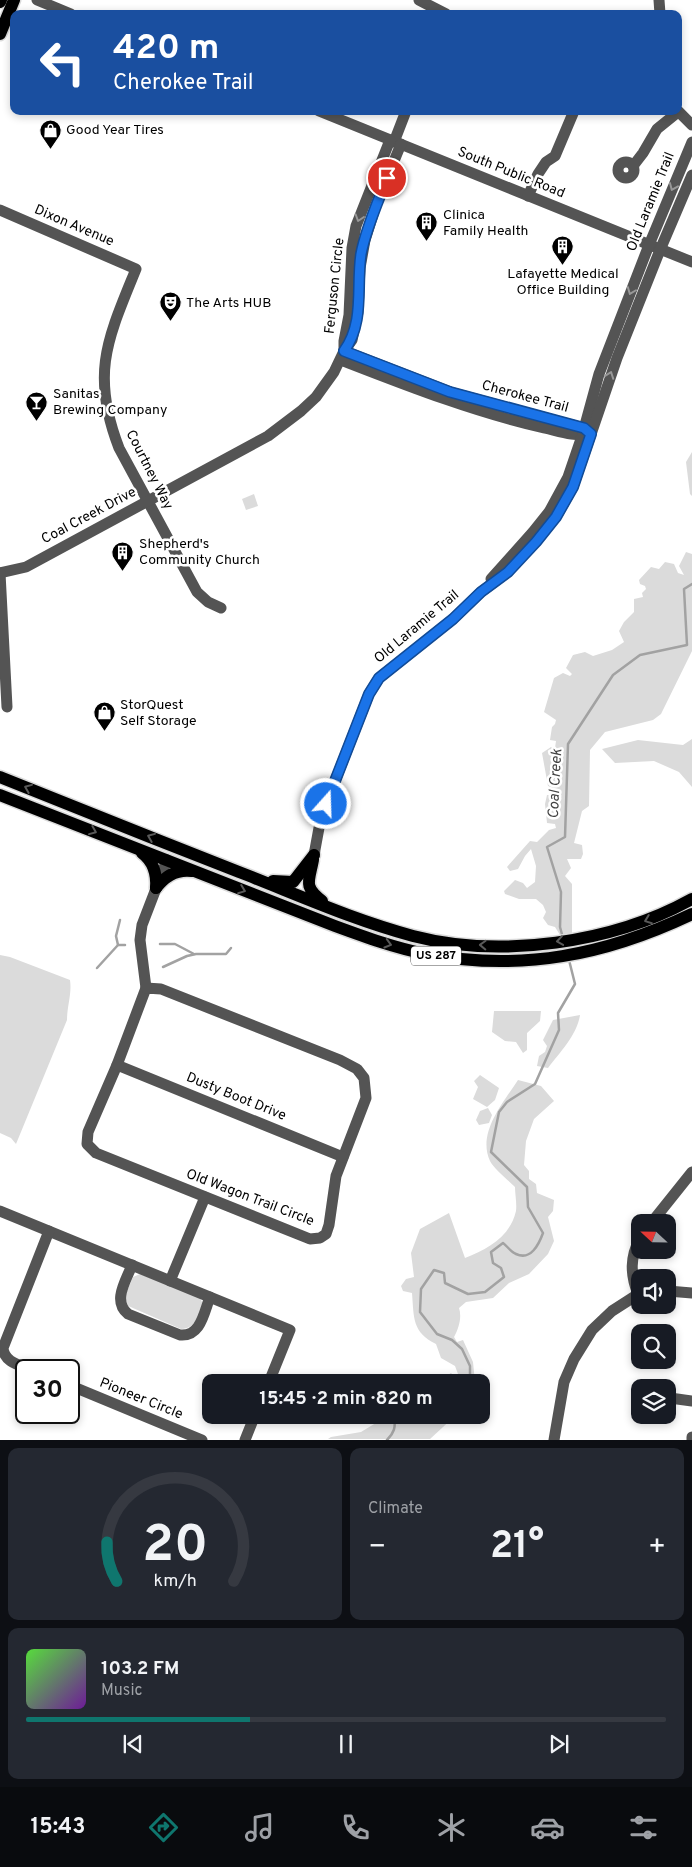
<!DOCTYPE html>
<html lang="en">
<head>
<meta charset="utf-8">
<style>
  :root { --surface:#171b24; --page:#242831; --text:#f1f3f6; --muted:#9ea1a6; --line:#363941; --accent:#0f766e }
  body { margin:0; font-family:Overpass,sans-serif; background:var(--page); color:var(--text); height:100vh; display:flex; flex-direction:column; font-size:19px; white-space:nowrap }
  * { box-sizing:border-box; margin:0 }
  p { font-size:16px; color:var(--muted) }
  .icon { flex:none; width:28px; height:28px; fill:none; stroke:currentColor; stroke-width:2; stroke-linecap:round; stroke-linejoin:round }
  .map { position:relative; height:1440px; overflow:hidden }
  .details { display:flex; flex-direction:column; gap:8px; padding:8px; background:#0d0f14; flex:1 }
  .details>* { flex:none }
  .top-card { position:absolute; left:10px; top:10px; width:672px; height:105px; border-radius:10px; box-shadow:0 2px 8px #0003; background:#1a4fa0; color:#fff; overflow:hidden }
  .needle { width:32px; rotate:292deg }
  .fabs { position:absolute; left:631px; top:1214px; display:grid; gap:10px }
  .fabs a { display:grid; place-items:center; width:45px; height:45px; border-radius:10px; background:var(--surface); box-shadow:0 2px 8px #0003; font-size:25px }
  .speed { position:absolute; left:15px; top:1359px; display:flex; gap:10px; font-size:25px; font-weight:700; text-align:center }
  .speed>* { display:grid; place-content:center; width:65px; height:65px; border-radius:50%; background:var(--surface); box-shadow:0 2px 8px #0003; line-height:1 }
  .speed .limit { border:2px solid #111; border-radius:8px; background:#fff; color:#111 }
  .pin { position:absolute; display:grid; place-items:center; width:42px; height:42px; color:#fff; margin:-21px; border:2px solid #fff; border-radius:50%; box-shadow:0 1px 5px #0007 }
  .me { position:absolute; width:55px; margin:-28px; rotate:20deg; stroke-linejoin:round; filter:drop-shadow(0 0 4px #0008) }
  .turn { display:flex; align-items:center; gap:18px; height:105px; padding:0 20px; font-size:22px }
  .turn .icon { width:65px; height:65px; stroke-width:2.5 }
  .turn b { display:block; font-size:35px; line-height:42px }
  .big { font-size:38px; font-weight:700; line-height:1.1 }
  .details .tile { flex:1; display:flex; flex-direction:column; justify-content:center; gap:8px; min-width:0; padding:0 18px; border-radius:10px; background:var(--page) }
  .details .dial { align-items:center; gap:0 }
  .dial svg { height:130px; overflow:visible; fill:none; stroke:var(--line); stroke-width:7; stroke-linecap:round; text-anchor:middle }
  .dial text { fill:var(--text); stroke:none }
  .song { display:flex; align-items:center; gap:15px }
  .cover { width:60px; height:60px; border-radius:8px; background:linear-gradient(135deg,hsl(110 70% 55%),hsl(280 70% 35%)) }
  .played { height:5px; border-radius:2px; background:linear-gradient(90deg,var(--accent) 35%,var(--line) 35%) }
  .keys { display:flex; justify-content:space-around; direction:ltr }
  .heat { display:flex; justify-content:space-between; align-items:center; font-size:28px; direction:ltr }
  .details .tiles { flex:1; display:grid; gap:8px; grid-template-columns:1fr 1fr }
  .tile:last-child { grid-column:span 2 }
  .trip { position:absolute; left:202px; top:1374px; width:288px; height:50px; border-radius:10px; background:var(--surface); box-shadow:0 2px 8px #0003; font-weight:700; line-height:50px; text-align:center }
  .dock { display:flex; height:80px; justify-content:space-around; align-items:center; background:#090b0e; color:var(--muted) }
  .dock .icon { width:35px; height:35px }
  .dock .current { color:var(--accent) }
  .dock b { font-size:22px; color:var(--text) }
  .map>svg:first-child { display:block }
  .green { fill:#dbdbdb }
  .lines { fill:none; stroke-linecap:round; stroke-linejoin:round }
  .stream { stroke:#a2a2a2; stroke-width:2.5 }
  .major-casing { stroke:#dbdbdb; stroke-width:15 }
  .minor { stroke:#545454; stroke-width:11 }
  .major { stroke:#000; stroke-width:12 }
  .oneway { stroke:#989898 }
  .oneway2 { stroke:#595959 }
  .route-casing { stroke:#114b97; stroke-width:12 }
  .route { stroke:#1a73e8; stroke-width:9 }
  .labels { text-anchor:middle; dominant-baseline:central; stroke-width:5; stroke-linejoin:round; paint-order:stroke }
  .shield { fill:#fff; stroke:#4c4c4c; stroke-width:1 }
  .shield-label { font-size:12px; font-weight:bold; fill:#000 }
  .poi-label { font-size:14px; fill:#000; stroke:#fff; text-anchor:start }
  .street-label { font-size:14px; fill:#000; stroke:#fff }
  .water-label { font-size:15px; font-style:italic; fill:#434343; stroke:#fff }
</style>
</head>
<body>
<div class="map">
<svg width="692" height="1440" viewBox="0 0 692 1440">
  <rect width="100%" height="100%" fill="#fff"/>
  <g class="green">
    <polygon points="692,452 692,496 690,494 686,462"/>
    <polygon points="254,494 258,506 246,510 242,499"/>
    <polygon points="686,552 692,554 692,651 661,714 653,720 605,732 590,750 589,806 582,811 574,843 582,845 583,854 581,859 567,859 571,868 565,876 572,884 572,933 560,935 555,927 548,925 543,918 546,912 543,905 536,899 519,899 505,894 504,891 515,880 523,883 527,888 535,882 536,866 531,849 525,856 518,869 510,871 507,867 530,841 537,842 549,830 556,828 555,824 547,823 545,804 547,795 550,795 554,789 548,786 542,753 551,747 555,748 556,741 550,740 552,727 555,724 556,720 544,712 554,678 563,673 570,676 572,674 566,668 573,655 585,652 593,656 612,650 624,642 619,631 624,622 634,612 634,599 643,597 642,593 646,589 645,586 640,584 639,580 651,567 659,569 665,562 674,564 678,573 684,575 679,566"/>
    <polygon points="692,739 692,787 679,772 654,761 615,763 602,749 638,740 683,745"/>
    <path d="M0,955L10,957L70,980C72,994 67,1006 67,1020L16,1144L11,1138L0,1133Z"/>
    <polygon points="494,1011 541,1011 540,1021 527,1033 527,1050 523,1053 516,1042 505,1041 492,1032"/>
    <path d="M580,1015C577,1035 560,1052 548,1068L537,1066L539,1056L545,1052L547,1046L543,1040L553,1020Z"/>
    <polygon points="480,1075 499,1088 495,1100 487,1107 473,1099 478,1087 474,1081"/>
    <path d="M518,1080L541,1086L554,1101L534,1119L526,1141L524,1165L529,1171V1179L536,1184L537,1193L554,1200L553,1211L548,1217L554,1241L548,1254L529,1274L509,1283L493,1298L466,1302L459,1308C462,1317 459,1328 454,1337L457,1342L463,1340L473,1362L475,1382H437L451,1373L455,1377L458,1374L455,1366L441,1358L436,1344C412,1332 414,1318 412,1293L403,1291L401,1286L406,1279L414,1277L411,1253L420,1229L449,1213L465,1258C488,1249 510,1237 516,1211C517,1204 515,1194 515,1187C508,1180 494,1169 490,1161C477,1133 503,1103 518,1080Z"/>
    <polygon points="488,1108 492,1115 489,1123 479,1125 476,1120 480,1111"/>
    <path d="M140,1274L200,1298L203,1304C198,1317 196,1328 181,1329L126,1305L125,1296L133,1277Z"/>
    <polygon points="389,1415 456,1415 430,1439 328,1439 331,1437 361,1432"/>
  </g>
  <g class="lines">
    <g class="stream">
      <polyline points="563,938 560,927 561,892 547,847 565,837 568,744 613,675 640,655 687,645 684,589 692,584"/>
      <polyline points="160,944 175,944 194,954"/>
      <polyline points="118,945 116,936 120,920"/>
      <polyline points="163,967 187,956 196,954 226,954 231,948"/>
      <polyline points="97,968 118,945 125,945"/>
      <path d="M470,1382V1366L462,1349L452,1340L437,1334L420,1312L421,1289L434,1270L444,1273L445,1283L468,1294L485,1292L504,1277L501,1268L493,1263L491,1252L503,1243C507,1246 511,1252 516,1254C531,1261 539,1244 543,1233L528,1207L527,1187L491,1152L499,1112L507,1102L535,1084L559,1030L558,1013L575,984L569,960"/>
      <path d="M387,1440C394,1433 396,1427 394,1418L399,1415"/>
    </g>
    <defs>
      <g id="major">
        <polyline points="0,2 1,0"/>
        <polyline points="0,34 14,0"/>
        <path d="M0,777C80,809 159,841 239,872C296,894 353,920 413,936C501,959 613,943 692,899"/>
        <path d="M0,795L335,926C365,937 395,948 426,954C521,972 606,955 692,914"/>
        <path d="M142,853C154,862 157,874 156,888"/>
        <path d="M313,860C309,882 303,886 322,901"/>
        <polyline points="273,881 293,882 314,855"/>
        <path d="M156,888C165,876 177,869 192,871"/>
      </g>
    </defs>
    <use href="#major" class="major-casing"/>
    <g class="minor">
      <polyline points="37,0 71,14"/>
      <polyline points="419,0 446,14"/>
      <polyline points="659,0 660,14"/>
      <polyline points="319,111 692,262"/>
      <polyline points="678,111 692,125"/>
      <polyline points="394,142 406,111"/>
      <circle cx="626" cy="170" r="8"/>
      <polyline points="633,166 643,153 657,129 678,112"/>
      <polyline points="528,196 538,174 546,162 555,156 574,111"/>
      <path d="M0,210L136,269C108,338 90,373 119,448L197,592L208,602L221,608"/>
      <polyline points="344,351 450,392 584,428 589,432"/>
      <polyline points="344,351 344,341 349,315 352,248 356,226 390,140"/>
      <path d="M341,360C408,386 474,412 544,428C558,431 575,437 589,434"/>
      <polyline points="0,573 26,567 268,436 301,411 316,397 334,372 344,351 352,340 358,312 360,268 365,240 376,205 401,144"/>
      <polyline points="0,573 7,707"/>
      <polyline points="491,579 533,532 549,512 568,477 582,436 599,374 649,245 692,142"/>
      <polyline points="314,855 321,817 369,694 379,678 453,619 481,592 508,572 556,517 573,487 617,358 660,250 692,175"/>
      <polygon points="146,988 161,989 340,1060 357,1069 364,1078 366,1098 336,1176 329,1225 326,1234 320,1238 310,1239 96,1153 87,1144 88,1132 117,1065"/>
      <polyline points="146,988 140,940 142,925 167,860"/>
      <polyline points="117,1065 343,1157"/>
      <polyline points="0,1211 290,1330 269,1382"/>
      <polyline points="652,1222 692,1172"/>
      <path d="M132,1265C126,1281 112,1301 128,1314L180,1335C201,1337 204,1312 210,1297"/>
      <polyline points="170,1281 205,1197"/>
      <polyline points="668,1291 692,1293"/>
      <path d="M638,1294C630,1274 630,1257 640,1238"/>
      <path d="M31,1370C19,1365 4,1362 3,1348L49,1231"/>
      <polyline points="69,1385 202,1440"/>
      <polyline points="670,1398 692,1401"/>
      <polyline points="245,1440 255,1415"/>
      <polyline points="554,1440 564,1382 574,1359 592,1330 612,1311 640,1293"/>
      <polyline points="692,1440 692,1437"/>
    </g>
    <use href="#major" class="major"/>
  </g>
  <defs><path id="oneway-chevron" d="M-2-3.5L2.5 0L-2 3.5" fill="none" stroke-width="1.6" stroke-linecap="round" stroke-linejoin="round" transform="scale(1.25)"/></defs>
  <g class="oneway">
    <use href="#oneway-chevron" transform="translate(673 187) rotate(113)"/>
    <use href="#oneway-chevron" transform="translate(359 218) rotate(108)"/>
    <use href="#oneway-chevron" transform="translate(631 291) rotate(111)"/>
    <use href="#oneway-chevron" transform="translate(610 375) rotate(-70)"/>
  </g>
  <g class="oneway2">
    <use href="#oneway-chevron" transform="translate(28 788) rotate(-158)"/>
    <use href="#oneway-chevron" transform="translate(93 831) rotate(22)"/>
    <use href="#oneway-chevron" transform="translate(151 837) rotate(-158)"/>
    <use href="#oneway-chevron" transform="translate(242 890) rotate(21)"/>
    <use href="#oneway-chevron" transform="translate(648 920) rotate(159)"/>
    <use href="#oneway-chevron" transform="translate(560 941) rotate(172)"/>
    <use href="#oneway-chevron" transform="translate(388 944) rotate(16)"/>
    <use href="#oneway-chevron" transform="translate(483 945) rotate(-178)"/>
  </g>
  <g class="lines">
    <defs>
      <path id="route" d="M326,804L369,694L379,678L453,619L481,592L508,572L536,542L556,517L573,487L591,434L584,428L450,392L344,351C365,322 356,287 361,254C366,228 378,202 387,178"/>
    </defs>
    <use href="#route" class="route-casing"/>
    <use href="#route" class="route"/>
  </g>
  <defs>
    <symbol id="shop-pin" viewBox="-11 -11 22 30"><path d="M0 17L-7.5 6A9.5 9.5 0 1 1 7.5 6Z" fill="#000" stroke="#fff"/><path d="M-5-2.5h2.3a2.7 3.5 0 0 1 5.4 0H5L5.5 6h-11ZM-1.5-2.5h3a1.5 2.3 0 0 0-3 0Z" fill="#fff"/></symbol>
    <symbol id="building-pin" viewBox="-11 -11 22 30"><path d="M0 17L-7.5 6A9.5 9.5 0 1 1 7.5 6Z" fill="#000" stroke="#fff"/><path d="M-4-6H4V6H1V3H-1V6H-4ZM-2.5-4.3h1.7v1.8h-1.7ZM.8-4.3h1.7v1.8H.8ZM-2.5-1h1.7V.8h-1.7ZM.8-1h1.7V.8H.8Z" fill="#fff"/></symbol>
    <symbol id="theatre-pin" viewBox="-11 -11 22 30"><path d="M0 17L-7.5 6A9.5 9.5 0 1 1 7.5 6Z" fill="#000" stroke="#fff"/><path d="M-5-5.5Q0-4 5-5.5V0Q5 5 0 6Q-5 5-5 0ZM-3.3-2.5H-1v1.5H-3.3ZM1-2.5H3.3v1.5H1ZM-2.8 1Q0 5.5 2.8 1Z" fill="#fff"/></symbol>
    <symbol id="bar-pin" viewBox="-11 -11 22 30"><path d="M0 17L-7.5 6A9.5 9.5 0 1 1 7.5 6Z" fill="#000" stroke="#fff"/><path d="M-6-5H6L.8 .8V4.5H3.5V6h-7V4.5H-.8V.8Z" fill="#fff"/></symbol>
  </defs>
  <g fill-rule="evenodd">
    <use href="#shop-pin" x="38" y="118" width="25" height="34"/>
    <use href="#building-pin" x="414" y="210" width="25" height="34"/>
    <use href="#building-pin" x="550" y="234" width="25" height="34"/>
    <use href="#theatre-pin" x="158" y="290" width="25" height="34"/>
    <use href="#bar-pin" x="24" y="390" width="25" height="34"/>
    <use href="#building-pin" x="110" y="540" width="25" height="34"/>
    <use href="#shop-pin" x="92" y="700" width="25" height="34"/>
  </g>
  <g class="labels">
    <rect class="shield" x="411" y="946.5" width="50" height="19" rx="4"/>
    <g class="shield-label">
      <text x="436" y="956">US 287</text>
    </g>
    <g class="poi-label">
      <text x="66" y="130">Good Year Tires</text>
      <text x="443" y="215">Clinica<tspan x="443" dy="16">Family Health</tspan></text>
      <text x="563" y="274" text-anchor="middle">Lafayette Medical<tspan x="563" dy="16">Office Building</tspan></text>
      <text x="186" y="303">The Arts HUB</text>
      <text x="53" y="394">Sanitas<tspan x="53" dy="16">Brewing Company</tspan></text>
      <text x="139" y="544">Shepherd's<tspan x="139" dy="16">Community Church</tspan></text>
      <text x="120" y="705">StorQuest<tspan x="120" dy="16">Self Storage</tspan></text>
    </g>
    <g class="street-label">
      <text transform="translate(511 173) rotate(22)">South Public Road</text>
      <text transform="translate(651 202) rotate(-68)">Old Laramie Trail</text>
      <text transform="translate(74 226) rotate(23)">Dixon Avenue</text>
      <text transform="translate(335 286) rotate(-84)">Ferguson Circle</text>
      <text transform="translate(525 397) rotate(15)">Cherokee Trail</text>
      <text transform="translate(149 470) rotate(63)">Courtney Way</text>
      <text transform="translate(89 516) rotate(-28)">Coal Creek Drive</text>
      <text transform="translate(417 627) rotate(-40)">Old Laramie Trail</text>
      <text transform="translate(236 1097) rotate(22)">Dusty Boot Drive</text>
      <text transform="translate(250 1198) rotate(21)">Old Wagon Trail Circle</text>
      <text transform="translate(141 1399) rotate(22)">Pioneer Circle</text>
    </g>
    <g class="water-label">
      <text transform="translate(556 784) rotate(-87)">Coal Creek</text>
    </g>
  </g>
</svg>
<div class="fabs">
<a><svg class="needle" viewBox="-14 -14 28 28"><path d="M0-13l5 13h-10z" fill="#e53935"/><path d="M0 13l5-13h-10z" fill="#9ea1a6"/></svg></a>
<a><svg class="icon" aria-label="sound" viewBox="0 0 24 24"><path d="M4 9h4l5-4v14l-5-4H4zM17 9q2 3 0 6"/></svg></a>
<a><svg class="icon" aria-label="search" viewBox="0 0 24 24"><circle cx="10" cy="10" r="6"/><path d="M15 15l6 6"/></svg></a>
<a><svg class="icon" aria-label="layers" viewBox="0 0 24 24"><path d="M12 4l9 5-9 5-9-5zM3 14l9 5 9-5"/></svg></a>
</div>
<div class="speed"><div class="limit">30</div></div>
<div class="pin" style="left:387px;top:178px;background:#d93025"><svg class="icon" aria-label="arrive" viewBox="0 0 24 24"><path d="M6 21V4h12l-3 4 3 4H6"/></svg></div>
<svg class="me" style="left:326px;top:804px" viewBox="-20 -20 40 40"><circle r="17" fill="#1a73e8" stroke="#fff" stroke-width="3"/><path d="M0-11L8 9 0 5-8 9z" fill="#fff"/></svg>
<div class="trip">15:45 · 2 min · 820 m</div>
<div class="top-card">
<div class="turn"><svg class="icon" aria-label="left" viewBox="0 0 24 24"><path d="M17 20v-9H6M10 6l-5 5 5 5"/></svg><div><b>420 m</b>Cherokee Trail</div></div>
</div>
</div>
<section class="details">
<div class="tiles">
<div class="tile dial"><svg viewBox="0 0 100 80">
<path d="M14 69A42 42 0 1 1 86 69"/>
<path d="M14 69A42 42 0 0 1 8 45" stroke="#0f766e"/>
<text x="50" y="56" font-size="32" font-weight="700">20</text>
<text x="50" y="72" font-size="11">km/h</text>
</svg></div>
<div class="tile"><p>Climate</p>
<div class="heat"><a>−</a><b class="big">21°</b><a>+</a></div>
</div>
<div class="tile">
<div class="song"><i class="cover"></i><div><b>103.2 FM</b><p>Music</p></div></div>
<div class="played"></div>
<div class="keys"><svg class="icon" aria-label="previous" viewBox="0 0 24 24"><path d="M18 5L8 12l10 7zM5 5v14"/></svg><svg class="icon" aria-label="pause" viewBox="0 0 24 24"><path d="M8 5v14M16 5v14"/></svg><svg class="icon" aria-label="next" viewBox="0 0 24 24"><path d="M6 5l10 7-10 7zM19 5v14"/></svg></div>
</div>
</div>
</section>
<nav class="dock">
<b>15:43</b>
<svg class="icon current" aria-label="directions" viewBox="0 0 24 24"><path d="M12 3l9 9-9 9-9-9zM9 14v-3h6M13 9l2 2-2 2"/></svg>
<svg class="icon" aria-label="music" viewBox="0 0 24 24"><path d="M9 18V5l10-2v13"/><circle cx="6" cy="18" r="3"/><circle cx="16" cy="16" r="3"/></svg>
<svg class="icon" aria-label="phone" viewBox="0 0 24 24"><path d="M5 4h4l2 5-3 2q2 4 5 5l2-3 5 2v4C11 20 4 13 5 4z"/></svg>
<svg class="icon" aria-label="climate" viewBox="0 0 24 24"><path d="M12 3v18M4 7l16 10M4 17L20 7"/></svg>
<svg class="icon" aria-label="car" viewBox="0 0 24 24"><path d="M5 17H2v-5l4-1 3-4h7l3 4 3 1v5h-3M9 17h6M6 11h13"/><circle cx="7" cy="17" r="2"/><circle cx="17" cy="17" r="2"/></svg>
<svg class="icon" aria-label="filters" viewBox="0 0 24 24"><path d="M4 7h16M4 17h16"/><circle cx="9" cy="7" r="2"/><circle cx="15" cy="17" r="2"/></svg>
</nav>
</body>
</html>
